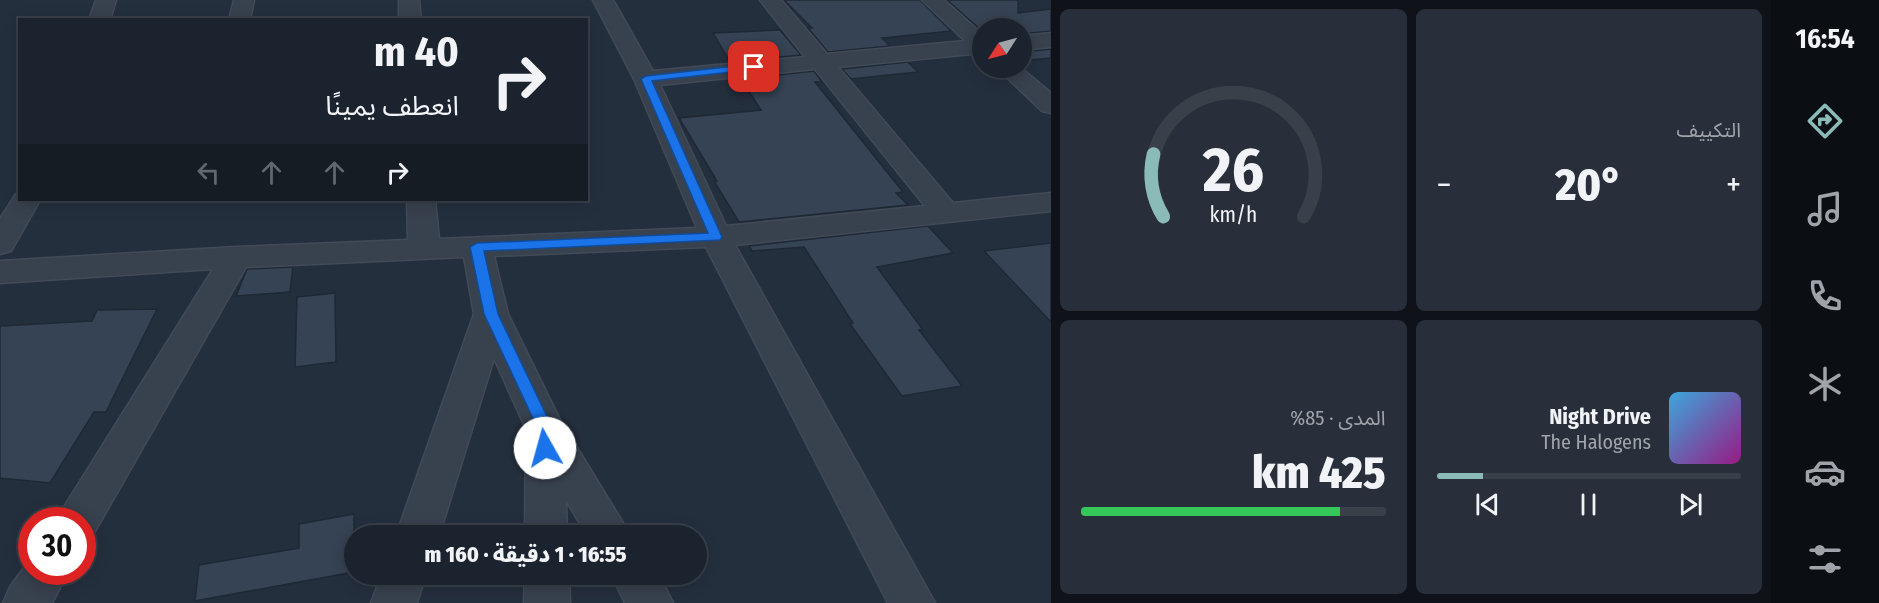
<!DOCTYPE html>
<html lang="ar">
<head>
<meta charset="utf-8">
<style>
  :root { --surface:#1b232e; --page:#282f3a; --text:#f1f3f6; --muted:#a0a4aa; --line:#39404a; --accent:#8bbbb9 }
  body { margin:0; font-family:"Fira Sans Condensed","Noto Sans Arabic",sans-serif; background:var(--page); color:var(--text); direction:rtl; height:100vh; display:flex; flex-direction:column; font-size:22px; white-space:nowrap }
  * { box-sizing:border-box; margin:0 }
  p { font-size:20px; color:var(--muted) }
  .icon { flex:none; width:33px; height:33px; fill:none; stroke:currentColor; stroke-width:2; stroke-linecap:round; stroke-linejoin:round }
  .map { position:relative; flex:1; overflow:hidden; direction:ltr }
  .drawer { display:flex; flex-direction:column; gap:9px; padding:9px; background:#0f1319; width:720px }
  .drawer>* { flex:none }
  .top-card { position:absolute; left:18px; top:18px; width:570px; height:183px; border-radius:0px; box-shadow:0 3px 15px #0003,0 0 0 2px var(--line); direction:rtl; background:#1b232e; color:var(--text); overflow:hidden }
  .needle { width:39px; rotate:234deg }
  .controls { position:absolute; left:972px; top:18px; display:grid; gap:12px }
  .controls a { display:grid; place-items:center; width:60px; height:60px; border-radius:50%; background:var(--surface); box-shadow:0 3px 15px #0003,0 0 0 2px var(--line); font-size:30px }
  .speed { position:absolute; left:18px; top:507px; display:flex; gap:12px; font-size:30px; font-weight:700; text-align:center }
  .speed>* { display:grid; place-content:center; width:78px; height:78px; border-radius:50%; background:var(--surface); box-shadow:0 3px 15px #0003,0 0 0 2px var(--line); line-height:1 }
  .speed .limit { border:9px solid #d22; background:#fff; color:#111 }
  .pin { position:absolute; display:grid; place-items:center; width:51px; height:51px; color:#fff; margin:-26px; border-radius:12px; box-shadow:0 3px 9px #0006 }
  .me { position:absolute; width:66px; margin:-33px; rotate:353deg; stroke-linejoin:round; filter:drop-shadow(0 0 4px #0008) }
  .turn { display:flex; align-items:center; gap:21px; height:126px; padding:0 30px; font-size:27px }
  .turn .icon { width:78px; height:78px; stroke-width:2.5 }
  .turn b { display:block; font-size:42px; line-height:51px }
  .lanes { display:flex; align-items:center; height:57px; padding:0 30px; background:#0003; justify-content:center; gap:30px; direction:ltr }
  .lanes .off { opacity:.35 }
  .big { font-size:45px; font-weight:800; line-height:1.1 }
  .drawer .tile { flex:1; display:flex; flex-direction:column; justify-content:center; gap:9px; min-width:0; padding:0 21px; border-radius:9px; background:var(--page) }
  .drawer .dial { align-items:center; gap:0 }
  .dial svg { height:156px; overflow:visible; fill:none; stroke:var(--line); stroke-width:7; stroke-linecap:round; text-anchor:middle }
  .dial text { fill:var(--text); stroke:none }
  .song { display:flex; align-items:center; gap:18px }
  .cover { width:72px; height:72px; border-radius:9px; background:linear-gradient(135deg,hsl(200 70% 55%),hsl(310 70% 35%)) }
  .played { height:6px; border-radius:3px; background:linear-gradient(90deg,var(--accent) 15%,var(--line) 15%) }
  .keys { display:flex; justify-content:space-around; direction:ltr }
  .heat { display:flex; justify-content:space-between; align-items:center; font-size:33px; direction:ltr }
  .charge { height:9px; border-radius:4px; background:linear-gradient(90deg,#34c759 85%,var(--line) 0) }
  .drawer .tiles { flex:1; display:grid; gap:9px; grid-template-columns:repeat(2,1fr) }
  .trip { position:absolute; left:344px; top:525px; width:363px; height:60px; border-radius:30px; background:var(--surface); box-shadow:0 3px 15px #0003,0 0 0 2px var(--line); font-weight:800; line-height:60px; text-align:center; direction:rtl }
  main { display:flex; flex:1; min-height:0 }
  .dock { display:flex; flex-direction:column; width:108px; justify-content:space-around; align-items:center; background:#0b0e12; color:var(--muted) }
  .dock .icon { width:42px; height:42px }
  .dock .current { color:var(--accent) }
  .dock b { font-size:27px; color:var(--text) }
  .map>svg:first-child { display:block }
  .building { fill:#364354; stroke:#1f2835; stroke-width:1.5 }
  .lines { fill:none; stroke-linecap:round; stroke-linejoin:round }
  .minor-casing { stroke:#414a57; stroke-width:3 }
  .minor { fill:#38414e; fill-rule:evenodd }
  .route { fill:#1a73e8; stroke:#114b97; stroke-width:1.5 }
</style>
</head>
<body>
<main>
<nav class="dock">
<b>16:54</b>
<svg class="icon current" aria-label="directions" viewBox="0 0 24 24"><path d="M12 3l9 9-9 9-9-9zM9 14v-3h6M13 9l2 2-2 2"/></svg>
<svg class="icon" aria-label="music" viewBox="0 0 24 24"><path d="M9 18V5l10-2v13"/><circle cx="6" cy="18" r="3"/><circle cx="16" cy="16" r="3"/></svg>
<svg class="icon" aria-label="phone" viewBox="0 0 24 24"><path d="M5 4h4l2 5-3 2q2 4 5 5l2-3 5 2v4C11 20 4 13 5 4z"/></svg>
<svg class="icon" aria-label="climate" viewBox="0 0 24 24"><path d="M12 3v18M4 7l16 10M4 17L20 7"/></svg>
<svg class="icon" aria-label="car" viewBox="0 0 24 24"><path d="M5 17H2v-5l4-1 3-4h7l3 4 3 1v5h-3M9 17h6M6 11h13"/><circle cx="7" cy="17" r="2"/><circle cx="17" cy="17" r="2"/></svg>
<svg class="icon" aria-label="filters" viewBox="0 0 24 24"><path d="M4 7h16M4 17h16"/><circle cx="9" cy="7" r="2"/><circle cx="15" cy="17" r="2"/></svg>
</nav>
<section class="drawer">
<div class="tiles">
<div class="tile"><p>التكييف</p>
<div class="heat"><a>−</a><b class="big">20°</b><a>+</a></div>
</div>
<div class="tile dial"><svg viewBox="0 0 100 80">
<path d="M14 69A42 42 0 1 1 86 69"/>
<path d="M14 69A42 42 0 0 1 9 37" stroke="#8bbbb9"/>
<text x="50" y="56" font-size="32" font-weight="700">26</text>
<text x="50" y="72" font-size="11">km/h</text>
</svg></div>
<div class="tile">
<div class="song"><i class="cover"></i><div><b>Night Drive</b><p>The Halogens</p></div></div>
<div class="played"></div>
<div class="keys"><svg class="icon" aria-label="previous" viewBox="0 0 24 24"><path d="M18 5L8 12l10 7zM5 5v14"/></svg><svg class="icon" aria-label="pause" viewBox="0 0 24 24"><path d="M8 5v14M16 5v14"/></svg><svg class="icon" aria-label="next" viewBox="0 0 24 24"><path d="M6 5l10 7-10 7zM19 5v14"/></svg></div>
</div>
<div class="tile"><p>المدى · 85%</p><b class="big">425 km</b><div class="charge"></div></div>
</div>
</section>
<div class="map">
<svg width="1051" height="603" viewBox="0 0 1051 603">
  <rect width="100%" height="100%" fill="#242f3e"/>
  <g class="building">
    <polygon points="784,0 920,0 951,31 882,38 890,46 828,52 808,28 812,28"/>
    <polygon points="947,0 1018,0 1018,13 1051,9 1051,31 1022,34 1022,28 982,28 982,31"/>
    <polygon points="780,30 801,55 730,62 713,33"/>
    <polygon points="1051,49 1051,58 1022,61 1022,52"/>
    <polygon points="908,62 918,72 851,79 842,69"/>
    <polygon points="814,71 822,82 815,82 903,192 896,193 908,205 739,222 714,181 717,181 679,118 761,110 741,79"/>
    <polygon points="928,226 953,253 877,267 923,330 919,330 962,386 902,396 850,324 853,323 804,247 752,251 749,246"/>
    <polygon points="1051,243 1051,322 984,251"/>
    <polygon points="293,267 290,292 236,296 247,269"/>
    <polygon points="335,293 336,362 295,367 297,297"/>
    <polygon points="157,309 106,412 94,412 50,483 0,478 0,326 92,321 97,310"/>
    <polygon points="354,514 354,572 195,601 199,565 299,548 299,524"/>
  </g>
  <g class="lines">
    <defs>
      <g id="minor">
        <polygon points="96,0 116,0 110,20 89,20"/>
        <polygon points="234,0 254,0 250,20 229,20"/>
        <polygon points="399,0 419,0 421,20 399,20"/>
        <path d="M593,0H613L653,71L805,57L760,0H781L827,54L965,41L922,0H944L982,34V53L838,67L953,203L1051,193V211L735,245L935,603H888L706,247L494,256L508,314L559,418L631,536H587L566,500L567,536H525L526,429L494,358L439,536H396L474,314L464,257L246,267L94,533L82,537V520H58L64,507L213,269L0,283V261L236,247L408,240L407,200H435L439,239L697,228L634,79ZM815,69L925,206L726,226L660,85Z"/>
        <polygon points="1051,33 1051,47 1022,50 1022,36"/>
        <polygon points="997,68 1021,68 1051,93 1051,113 1042,111"/>
        <polygon points="20,193 20,200 40,200 11,251 0,254 0,219 16,194"/>
        <polygon points="32,557 32,572 68,572 52,603 3,603 10,587"/>
        <polygon points="382,574 426,574 417,603 371,603"/>
        <polygon points="525,574 569,574 570,603 524,603"/>
        <polygon points="611,574 658,574 673,603 625,603"/>
      </g>
    </defs>
    <use href="#minor" class="minor-casing"/>
    <use href="#minor" class="minor"/>
  </g>
  <polygon class="route" points="754,64 758,65 758,69 652,81 722,237 720,240 484,251 498,314 552,427 551,453 539,453 537,427 484,314 470,247 477,243 708,233 641,79 646,76"/>
</svg>
<div class="controls">
<a><svg class="needle" viewBox="-14 -14 28 28"><path d="M0-13l5 13h-10z" fill="#e53935"/><path d="M0 13l5-13h-10z" fill="#a0a4aa"/></svg></a>
</div>
<div class="speed"><div class="limit">30</div></div>
<div class="pin" style="left:754px;top:67px;background:#d93025"><svg class="icon" aria-label="arrive" viewBox="0 0 24 24"><path d="M6 21V4h12l-3 4 3 4H6"/></svg></div>
<svg class="me" style="left:545px;top:448px" viewBox="-20 -20 40 40"><circle r="19" fill="#fff"/><path d="M0-13L10 11 0 6-10 11z" fill="#1a73e8"/></svg>
<div class="trip">16:55 · 1 دقيقة · 160 m</div>
<div class="top-card">
<div class="turn"><svg class="icon" aria-label="right" viewBox="0 0 24 24"><path d="M7 20v-9h11M14 6l5 5-5 5"/></svg><div><b>40 m</b>انعطف يمينًا</div></div>
<div class="lanes"><svg class="icon off" aria-label="left" viewBox="0 0 24 24"><path d="M17 20v-9H6M10 6l-5 5 5 5"/></svg><svg class="icon off" aria-label="ahead" viewBox="0 0 24 24"><path d="M12 20V5M6 11l6-6 6 6"/></svg><svg class="icon off" aria-label="ahead" viewBox="0 0 24 24"><path d="M12 20V5M6 11l6-6 6 6"/></svg><svg class="icon" aria-label="right" viewBox="0 0 24 24"><path d="M7 20v-9h11M14 6l5 5-5 5"/></svg></div>
</div>
</div>
</main>
</body>
</html>
